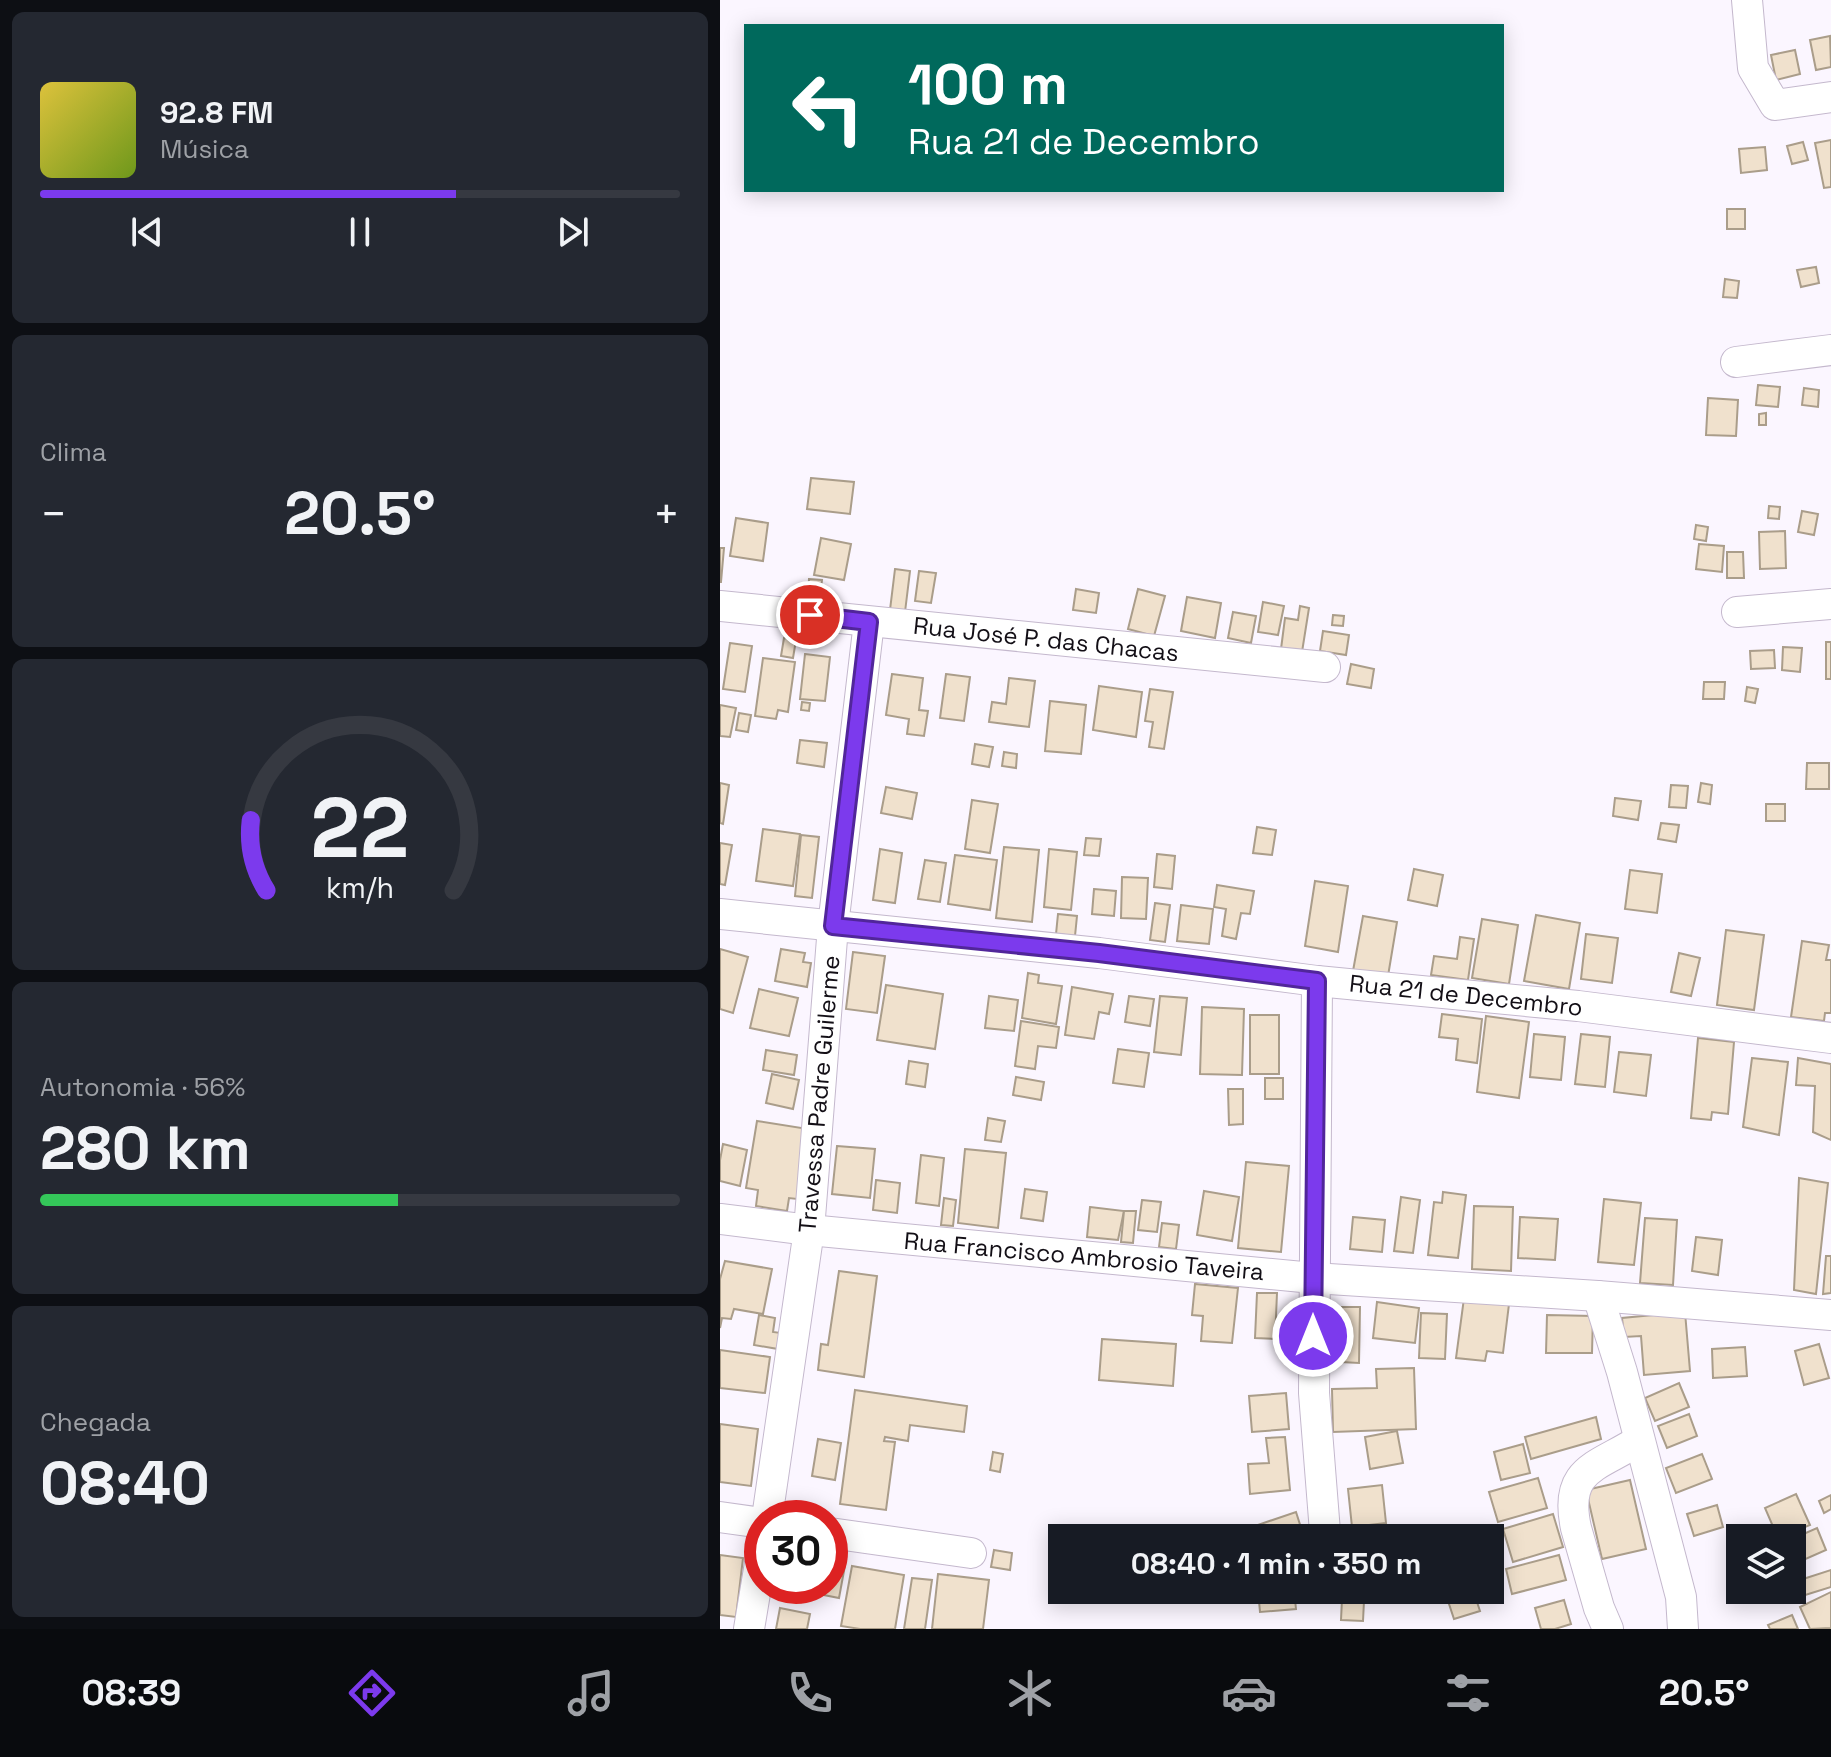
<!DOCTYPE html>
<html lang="pt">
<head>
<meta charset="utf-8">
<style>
  :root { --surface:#171b24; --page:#242831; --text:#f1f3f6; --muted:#9ea1a6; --line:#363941; --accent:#7c3aed }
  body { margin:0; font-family:"Space Grotesk",sans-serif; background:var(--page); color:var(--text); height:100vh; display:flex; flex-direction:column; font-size:30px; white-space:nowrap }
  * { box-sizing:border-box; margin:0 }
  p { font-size:26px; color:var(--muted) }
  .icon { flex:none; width:44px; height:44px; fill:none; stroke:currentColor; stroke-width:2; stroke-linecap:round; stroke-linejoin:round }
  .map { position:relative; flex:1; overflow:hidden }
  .details { display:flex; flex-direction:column; gap:12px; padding:12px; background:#0d0f14; width:720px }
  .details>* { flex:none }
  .hud { position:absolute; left:24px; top:24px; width:760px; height:168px; border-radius:0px; box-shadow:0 4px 20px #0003; background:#00695c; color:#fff; overflow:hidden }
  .controls { position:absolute; left:1006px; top:1524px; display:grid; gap:16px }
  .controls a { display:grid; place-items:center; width:80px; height:80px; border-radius:0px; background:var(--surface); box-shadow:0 4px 20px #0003; font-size:40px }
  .speed { position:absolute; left:24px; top:1500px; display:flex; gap:16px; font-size:40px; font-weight:700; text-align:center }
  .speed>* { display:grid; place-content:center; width:104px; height:104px; border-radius:50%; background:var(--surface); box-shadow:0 4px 20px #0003; line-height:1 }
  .speed .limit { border:12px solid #d22; background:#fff; color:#111 }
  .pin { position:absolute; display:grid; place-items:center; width:68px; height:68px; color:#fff; margin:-34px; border:4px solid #fff; border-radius:50%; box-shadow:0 2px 8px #0007 }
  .me { position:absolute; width:88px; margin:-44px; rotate:0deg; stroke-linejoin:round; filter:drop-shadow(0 0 6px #0008) }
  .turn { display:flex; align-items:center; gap:28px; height:168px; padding:0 32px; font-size:36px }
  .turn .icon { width:104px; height:104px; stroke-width:2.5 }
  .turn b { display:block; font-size:56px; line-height:68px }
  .big { font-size:60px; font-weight:700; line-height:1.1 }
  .details .card { flex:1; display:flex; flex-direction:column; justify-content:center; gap:12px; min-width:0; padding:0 28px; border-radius:12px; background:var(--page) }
  .details .dial { align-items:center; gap:0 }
  .dial svg { height:208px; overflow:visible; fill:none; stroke:var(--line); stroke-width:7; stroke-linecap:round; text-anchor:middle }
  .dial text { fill:var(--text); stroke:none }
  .song { display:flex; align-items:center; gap:24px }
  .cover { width:96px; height:96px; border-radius:12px; background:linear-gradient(135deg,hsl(50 70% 55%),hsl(80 70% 35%)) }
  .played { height:8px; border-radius:4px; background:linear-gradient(90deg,var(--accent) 65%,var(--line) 65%) }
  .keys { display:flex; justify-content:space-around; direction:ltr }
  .heat { display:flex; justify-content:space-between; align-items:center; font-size:44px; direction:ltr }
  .charge { height:12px; border-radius:6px; background:linear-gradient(90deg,#34c759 56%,var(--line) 0) }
  .trip { position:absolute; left:328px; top:1524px; width:456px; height:80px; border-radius:0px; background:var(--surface); box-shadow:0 4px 20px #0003; font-weight:700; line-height:80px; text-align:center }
  .tabs { display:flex; height:128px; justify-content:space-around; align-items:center; background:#090b0e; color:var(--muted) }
  .tabs .icon { width:56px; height:56px }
  .tabs .on { color:var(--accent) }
  .tabs b { font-size:36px; color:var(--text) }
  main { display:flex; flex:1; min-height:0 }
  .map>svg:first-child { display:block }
  .building { fill:#f0e1cd; stroke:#aa9d8a; stroke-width:2 }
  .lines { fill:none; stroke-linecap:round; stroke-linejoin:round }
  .minor-casing { stroke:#c4b8cd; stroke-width:32 }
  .minor { stroke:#fff; stroke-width:30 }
  .route-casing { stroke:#51269a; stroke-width:20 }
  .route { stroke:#7c3aed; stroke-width:14 }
  .labels { text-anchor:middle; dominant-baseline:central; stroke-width:6; stroke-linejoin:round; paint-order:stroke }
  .street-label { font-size:24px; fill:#130f16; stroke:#fff }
</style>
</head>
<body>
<main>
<section class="details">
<div class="card">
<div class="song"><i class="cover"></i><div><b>92.8 FM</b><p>Música</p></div></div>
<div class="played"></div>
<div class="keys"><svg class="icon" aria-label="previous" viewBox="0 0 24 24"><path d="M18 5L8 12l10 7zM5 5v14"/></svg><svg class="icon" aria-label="pause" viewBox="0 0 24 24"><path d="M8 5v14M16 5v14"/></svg><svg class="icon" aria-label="next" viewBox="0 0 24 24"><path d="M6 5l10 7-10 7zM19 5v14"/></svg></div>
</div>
<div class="card"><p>Clima</p>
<div class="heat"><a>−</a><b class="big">20.5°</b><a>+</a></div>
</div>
<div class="card dial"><svg viewBox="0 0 100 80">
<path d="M14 69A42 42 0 1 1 86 69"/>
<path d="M14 69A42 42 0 0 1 8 42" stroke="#7c3aed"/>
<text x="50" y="56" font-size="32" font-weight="700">22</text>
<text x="50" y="72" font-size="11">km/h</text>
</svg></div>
<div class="card"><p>Autonomia · 56%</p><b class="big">280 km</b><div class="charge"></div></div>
<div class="card"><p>Chegada</p><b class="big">08:40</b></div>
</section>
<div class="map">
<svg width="1111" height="1629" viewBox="0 0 1111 1629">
  <rect width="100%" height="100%" fill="#fbf6ff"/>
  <g class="building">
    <polygon points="1110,36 1111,67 1096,70 1090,40"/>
    <polygon points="1075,50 1080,74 1056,80 1051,55"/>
    <polygon points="1111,140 1111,187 1104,188 1095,143"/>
    <polygon points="1083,142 1088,160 1072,164 1067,146"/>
    <polygon points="1045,147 1047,170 1021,173 1019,149"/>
    <rect x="1007" y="209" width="18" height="20"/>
    <polygon points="1096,267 1099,283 1081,287 1077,270"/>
    <polygon points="1005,279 1019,281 1017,298 1003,297"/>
    <polygon points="1038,385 1060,387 1058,407 1036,405"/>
    <polygon points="1084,388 1099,390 1098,407 1082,405"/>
    <polygon points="988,398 1018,400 1016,436 986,435"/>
    <polygon points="1046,413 1046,425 1039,425 1039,414"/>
    <polygon points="91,478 134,482 130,514 87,509"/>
    <polygon points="1049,506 1060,507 1059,519 1048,518"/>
    <polygon points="1082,511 1098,514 1094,535 1078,532"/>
    <polygon points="16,518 48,523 43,561 10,556"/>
    <polygon points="976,525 988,527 986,541 974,539"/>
    <polygon points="1065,531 1066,568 1040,569 1039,532"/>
    <polygon points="101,538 131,544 124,580 94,575"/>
    <polygon points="979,544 1004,546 1002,572 976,569"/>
    <polygon points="0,548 4,548 1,582 0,582"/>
    <polygon points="1007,552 1023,552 1024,578 1007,578"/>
    <polygon points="175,569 190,571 185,612 170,610"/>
    <polygon points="199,571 216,573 211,603 195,601"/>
    <polygon points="89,579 102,580 100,598 88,596"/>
    <polygon points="356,589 379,593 376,613 353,610"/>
    <polygon points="418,589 445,596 434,636 408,629"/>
    <polygon points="467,597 501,603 495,638 461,631"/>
    <polygon points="543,602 564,606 558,635 538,632"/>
    <polygon points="580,606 589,608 582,652 561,649 565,618 578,620"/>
    <polygon points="513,612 536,616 531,643 508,638"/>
    <polygon points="613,615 624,616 623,626 612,625"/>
    <polygon points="603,631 629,635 626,655 600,651"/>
    <polygon points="64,638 76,640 73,658 61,656"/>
    <rect x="1106" y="642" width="5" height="37"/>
    <polygon points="10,643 32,646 25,692 3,689"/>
    <polygon points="1063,647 1082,648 1080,672 1062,670"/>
    <polygon points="1054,650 1055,668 1031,669 1030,651"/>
    <polygon points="85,654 110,657 105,701 80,699"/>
    <polygon points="43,658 75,662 68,712 58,710 56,719 35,716"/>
    <polygon points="631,664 654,669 651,688 627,684"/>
    <polygon points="172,674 203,678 199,710 208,711 204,736 187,734 189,719 166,715"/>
    <polygon points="226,674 250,677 244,721 220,718"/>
    <polygon points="289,678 315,681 309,727 269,722 272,702 286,704"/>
    <polygon points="984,682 1005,682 1004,699 983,699"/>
    <polygon points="379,686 422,692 416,737 373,730"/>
    <polygon points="1027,687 1038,689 1035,703 1025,701"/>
    <polygon points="430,689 453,692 444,749 429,747 433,722 425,721"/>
    <polygon points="330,701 366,705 361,754 325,751"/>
    <polygon points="82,702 90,703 89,711 81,710"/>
    <polygon points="0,705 16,708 10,737 0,736"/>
    <polygon points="19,713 31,715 28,732 16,730"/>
    <polygon points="80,740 107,743 104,767 77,763"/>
    <polygon points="255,744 273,747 269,767 252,764"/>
    <polygon points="284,752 297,754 296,768 282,766"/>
    <polygon points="1087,763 1109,763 1109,789 1086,789"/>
    <polygon points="0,783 9,785 3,824 0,823"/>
    <polygon points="981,783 992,785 990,804 978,802"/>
    <polygon points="951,785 968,786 966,808 949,807"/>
    <polygon points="166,787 197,793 192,819 161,813"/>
    <polygon points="895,798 921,801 918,820 893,816"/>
    <polygon points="252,800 278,804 270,853 245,849"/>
    <rect x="1046" y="804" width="19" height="17"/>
    <polygon points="941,823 959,825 956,842 938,839"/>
    <polygon points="537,827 556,830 552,855 533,853"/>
    <polygon points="43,829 80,834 73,886 36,881"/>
    <polygon points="81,835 99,837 92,898 75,896"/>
    <polygon points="366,838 381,839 379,856 364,855"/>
    <polygon points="0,843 12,845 5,885 0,884"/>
    <polygon points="284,847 319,850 312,922 276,918"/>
    <polygon points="160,849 182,853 175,903 153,900"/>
    <polygon points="329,849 357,852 351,910 324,907"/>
    <polygon points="437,854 455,856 452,889 434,887"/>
    <polygon points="235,855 277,860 270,910 228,904"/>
    <polygon points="205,860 226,863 220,902 198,899"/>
    <polygon points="694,869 723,875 717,906 688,900"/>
    <polygon points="910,870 942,874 937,913 905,909"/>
    <polygon points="402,877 428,878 426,919 401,918"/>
    <polygon points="595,881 628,886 618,952 585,946"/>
    <polygon points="497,885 534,891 530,914 521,913 516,939 502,936 506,909 494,907"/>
    <polygon points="374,889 396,891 394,916 372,914"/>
    <polygon points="435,903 450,905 445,942 430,940"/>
    <polygon points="461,905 493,909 489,944 457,941"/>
    <polygon points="338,914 357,916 355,936 336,934"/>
    <polygon points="816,915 860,923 849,989 804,981"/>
    <polygon points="643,916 677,922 668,976 633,971"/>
    <polygon points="762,919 798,925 789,984 752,978"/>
    <polygon points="1006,930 1044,935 1034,1010 997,1005"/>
    <polygon points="866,934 898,938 892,983 861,979"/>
    <polygon points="740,937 754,939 748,980 711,975 714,956 737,959"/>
    <polygon points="1082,941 1109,945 1106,960 1111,960 1111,1013 1105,1013 1104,1021 1071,1017"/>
    <polygon points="0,949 28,957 13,1013 0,1009"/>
    <polygon points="61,949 85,953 83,962 91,963 87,987 55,981"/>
    <polygon points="133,952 165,956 157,1013 126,1009"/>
    <polygon points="959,953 980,958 971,996 951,992"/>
    <polygon points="308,973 319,975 318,983 342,986 336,1024 302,1018"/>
    <polygon points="166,985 223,994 215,1049 157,1040"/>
    <polygon points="352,987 393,994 389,1014 379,1012 374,1039 345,1035"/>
    <polygon points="39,989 78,998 69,1036 30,1028"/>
    <polygon points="269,996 298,1000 294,1031 265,1028"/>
    <polygon points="409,996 434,999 430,1026 405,1022"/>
    <polygon points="440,996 467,998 461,1055 434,1052"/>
    <polygon points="482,1007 524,1009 522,1075 480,1074"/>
    <polygon points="722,1014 762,1019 757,1063 736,1060 738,1039 719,1037"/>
    <rect x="530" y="1015" width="29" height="59"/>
    <polygon points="766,1016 809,1022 799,1098 757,1092"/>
    <polygon points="301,1021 339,1027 336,1048 318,1046 315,1069 295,1066"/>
    <polygon points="814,1034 845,1037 841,1080 810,1077"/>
    <polygon points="861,1034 890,1037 885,1087 855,1084"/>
    <polygon points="978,1038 1014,1042 1008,1114 992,1112 991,1120 971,1118"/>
    <polygon points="398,1049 429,1053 424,1087 393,1083"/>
    <polygon points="46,1050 77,1055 74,1075 43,1070"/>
    <polygon points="899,1052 931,1055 926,1096 894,1092"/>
    <polygon points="1032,1058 1068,1062 1059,1135 1023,1127"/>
    <polygon points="1078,1058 1111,1064 1111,1140 1093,1132 1095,1086 1076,1085"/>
    <polygon points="189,1061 208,1064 205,1087 186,1084"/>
    <polygon points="52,1074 79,1080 73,1109 46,1103"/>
    <polygon points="296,1077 324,1082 321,1100 293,1095"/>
    <rect x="545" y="1078" width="18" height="21"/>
    <polygon points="508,1089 523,1089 523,1124 509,1125"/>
    <polygon points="268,1118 285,1121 281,1142 265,1140"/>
    <polygon points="37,1121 88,1129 77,1199 69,1198 67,1211 36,1206 38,1190 26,1188"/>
    <polygon points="3,1144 27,1150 20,1186 0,1181 0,1160"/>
    <polygon points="117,1146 155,1149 150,1198 112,1194"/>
    <polygon points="245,1149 286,1153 278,1228 238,1223"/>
    <polygon points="201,1155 224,1158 219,1206 196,1203"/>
    <polygon points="526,1162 569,1166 561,1252 518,1248"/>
    <polygon points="1079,1178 1108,1183 1096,1294 1074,1290"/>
    <polygon points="156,1180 180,1183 177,1213 153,1210"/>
    <polygon points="305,1189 327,1192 323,1221 301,1218"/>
    <polygon points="484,1191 519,1197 512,1241 477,1235"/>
    <polygon points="723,1192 746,1195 738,1258 708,1255 714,1202 722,1203"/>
    <polygon points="681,1197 700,1200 693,1253 674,1251"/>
    <polygon points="224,1198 236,1200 233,1226 221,1225"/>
    <polygon points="884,1199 921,1203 914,1265 878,1262"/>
    <polygon points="422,1200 441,1202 437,1232 418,1230"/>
    <polygon points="754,1206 793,1207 791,1271 752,1269"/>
    <polygon points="370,1207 404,1211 398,1240 367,1237"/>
    <polygon points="404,1211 416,1211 413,1243 401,1242"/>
    <polygon points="633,1217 665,1220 662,1252 630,1249"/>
    <polygon points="800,1217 838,1219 835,1260 798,1258"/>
    <polygon points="925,1218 957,1220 953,1285 920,1283"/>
    <polygon points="442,1223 459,1225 456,1249 439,1247"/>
    <polygon points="976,1237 1002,1240 998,1275 972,1271"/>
    <polygon points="1106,1256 1111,1256 1111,1293 1103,1294"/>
    <polygon points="5,1261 52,1269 43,1314 14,1309 11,1319 2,1318 0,1328 0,1279"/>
    <polygon points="119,1271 157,1276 144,1377 98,1370 101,1344 108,1345"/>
    <polygon points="475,1284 518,1288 512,1343 481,1341 483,1316 472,1315"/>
    <polygon points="537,1293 557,1293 555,1339 535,1338"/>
    <polygon points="744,1298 789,1304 783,1353 767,1351 765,1361 736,1358"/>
    <polygon points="657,1302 699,1308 695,1343 653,1338"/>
    <polygon points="622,1307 640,1307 639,1363 621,1362"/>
    <polygon points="965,1312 970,1371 924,1375 921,1336 904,1337 902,1318"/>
    <polygon points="701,1313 727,1314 725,1359 699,1358"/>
    <polygon points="39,1315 55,1318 53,1332 61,1333 58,1349 34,1345"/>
    <polygon points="827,1315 873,1316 872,1353 826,1353"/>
    <polygon points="382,1339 456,1344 453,1386 379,1380"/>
    <polygon points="1099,1344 1109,1378 1084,1385 1075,1351"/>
    <polygon points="1025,1347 1027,1376 993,1378 992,1349"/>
    <polygon points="0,1350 50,1357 45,1393 0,1388"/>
    <polygon points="694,1368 696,1429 613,1432 612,1389 657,1388 656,1369"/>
    <polygon points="959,1383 969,1407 935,1421 925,1398"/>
    <polygon points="135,1390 247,1406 244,1432 190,1425 188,1441 165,1437 164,1441 175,1442 166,1510 120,1504"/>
    <polygon points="566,1393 569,1429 532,1432 529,1396"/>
    <polygon points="969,1414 977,1436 947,1448 938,1426"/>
    <polygon points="876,1417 881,1439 811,1459 805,1437"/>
    <polygon points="0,1424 38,1429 31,1486 0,1482"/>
    <polygon points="677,1431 683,1463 650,1469 645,1437"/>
    <polygon points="565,1437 570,1490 530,1494 528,1464 549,1463 546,1438"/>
    <polygon points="98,1439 121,1443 115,1480 92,1476"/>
    <polygon points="803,1444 810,1473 781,1480 774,1452"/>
    <polygon points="273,1452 283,1454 280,1472 270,1470"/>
    <polygon points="982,1454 992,1479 956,1493 946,1468"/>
    <polygon points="818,1478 827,1508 778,1522 769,1492"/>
    <polygon points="910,1480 926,1549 882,1559 866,1490"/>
    <polygon points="662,1485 666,1523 632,1527 628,1489"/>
    <polygon points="1076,1494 1090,1525 1058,1538 1045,1508"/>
    <polygon points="1111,1495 1111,1509 1104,1513 1099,1501"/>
    <polygon points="997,1505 1003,1527 974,1536 967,1514"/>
    <polygon points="576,1512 584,1537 532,1538 529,1528"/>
    <polygon points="833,1514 843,1547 793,1562 783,1529"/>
    <polygon points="1097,1528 1106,1550 1072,1565 1072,1539"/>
    <polygon points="274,1550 292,1553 290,1570 271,1567"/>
    <polygon points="0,1555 23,1558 16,1617 0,1615"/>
    <polygon points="839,1555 846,1580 792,1594 786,1569"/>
    <polygon points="110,1557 126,1560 119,1598 68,1588 68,1586 110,1586"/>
    <polygon points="132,1566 184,1575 175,1629 140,1629 121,1626"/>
    <polygon points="1111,1570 1111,1587 1082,1596 1077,1581"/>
    <polygon points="218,1574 269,1580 263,1629 212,1629"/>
    <polygon points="192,1578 212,1580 205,1629 184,1629"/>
    <polygon points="538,1590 574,1590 576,1609 540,1612"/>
    <polygon points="586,1590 613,1590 613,1597 586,1596"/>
    <polygon points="1111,1592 1111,1628 1090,1629 1080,1607"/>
    <polygon points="754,1593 760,1611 734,1619 728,1601"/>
    <polygon points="622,1599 644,1601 643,1621 621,1620"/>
    <polygon points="844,1600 851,1624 835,1629 821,1629 815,1608"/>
    <polygon points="60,1608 90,1614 87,1629 56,1629"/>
    <polygon points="1072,1615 1078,1629 1050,1629 1048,1625"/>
  </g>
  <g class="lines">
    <defs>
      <g id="minor">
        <polyline points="1027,0 1033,68 1055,105 1111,97"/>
        <polyline points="1016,362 1111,350"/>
        <polyline points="0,606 605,667"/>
        <polyline points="1017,612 1111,604"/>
        <polyline points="0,914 379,953 597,981 858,1006 1111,1038"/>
        <polyline points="597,981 594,1393 605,1532"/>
        <polyline points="0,1219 89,1230 593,1278 878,1296 1111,1315"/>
        <polyline points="878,1296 902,1372 961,1597 963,1629"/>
        <polyline points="0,1517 42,1523"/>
        <polyline points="47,1518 89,1230 113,926 149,622"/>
        <polyline points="110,1533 251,1553"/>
        <polyline points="29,1629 42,1551"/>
        <path d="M888,1629L879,1608L856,1528C843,1468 878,1467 918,1441"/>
      </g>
    </defs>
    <use href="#minor" class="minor-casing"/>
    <use href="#minor" class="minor"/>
  </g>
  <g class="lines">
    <defs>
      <polyline id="route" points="90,615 149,622 113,926 379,953 597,981 593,1336"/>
    </defs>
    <use href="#route" class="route-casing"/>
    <use href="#route" class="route"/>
  </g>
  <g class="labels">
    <g class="street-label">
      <text transform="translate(326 639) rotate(6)">Rua José P. das Chacas</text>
      <text transform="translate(746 995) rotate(6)">Rua 21 de Decembro</text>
      <text transform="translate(99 1094) rotate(-85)">Travessa Padre Guilerme</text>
      <text transform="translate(364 1256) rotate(5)">Rua Francisco Ambrosio Taveira</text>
    </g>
  </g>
</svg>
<div class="controls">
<a><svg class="icon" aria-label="layers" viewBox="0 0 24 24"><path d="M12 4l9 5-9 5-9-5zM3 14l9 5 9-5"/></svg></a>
</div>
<div class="speed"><div class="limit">30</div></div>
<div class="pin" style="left:90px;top:615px;background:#d93025"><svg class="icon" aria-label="arrive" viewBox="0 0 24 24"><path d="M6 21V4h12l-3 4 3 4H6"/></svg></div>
<svg class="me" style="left:593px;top:1336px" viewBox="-20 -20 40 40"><circle r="17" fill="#7c3aed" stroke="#fff" stroke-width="3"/><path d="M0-11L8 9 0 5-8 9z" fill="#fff"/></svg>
<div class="trip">08:40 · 1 min · 350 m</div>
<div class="hud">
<div class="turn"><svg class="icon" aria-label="left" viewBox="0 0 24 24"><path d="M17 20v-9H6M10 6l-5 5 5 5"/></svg><div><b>100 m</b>Rua 21 de Decembro</div></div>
</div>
</div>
</main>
<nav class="tabs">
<b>08:39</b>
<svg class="icon on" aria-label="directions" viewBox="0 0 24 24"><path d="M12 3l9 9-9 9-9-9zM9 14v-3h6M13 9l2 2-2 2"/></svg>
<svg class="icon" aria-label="music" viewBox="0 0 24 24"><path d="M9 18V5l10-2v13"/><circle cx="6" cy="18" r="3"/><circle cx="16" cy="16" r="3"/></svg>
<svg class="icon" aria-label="phone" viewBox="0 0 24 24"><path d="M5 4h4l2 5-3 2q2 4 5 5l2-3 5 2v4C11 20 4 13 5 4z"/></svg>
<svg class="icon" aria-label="climate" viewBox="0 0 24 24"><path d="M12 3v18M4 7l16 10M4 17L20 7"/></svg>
<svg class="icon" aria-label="car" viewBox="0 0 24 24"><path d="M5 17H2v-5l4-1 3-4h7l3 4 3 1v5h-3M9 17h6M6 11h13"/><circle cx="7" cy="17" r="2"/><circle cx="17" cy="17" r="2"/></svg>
<svg class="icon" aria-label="filters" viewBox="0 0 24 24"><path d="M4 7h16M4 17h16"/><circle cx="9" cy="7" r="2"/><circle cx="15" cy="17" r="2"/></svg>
<b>20.5°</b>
</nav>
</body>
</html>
